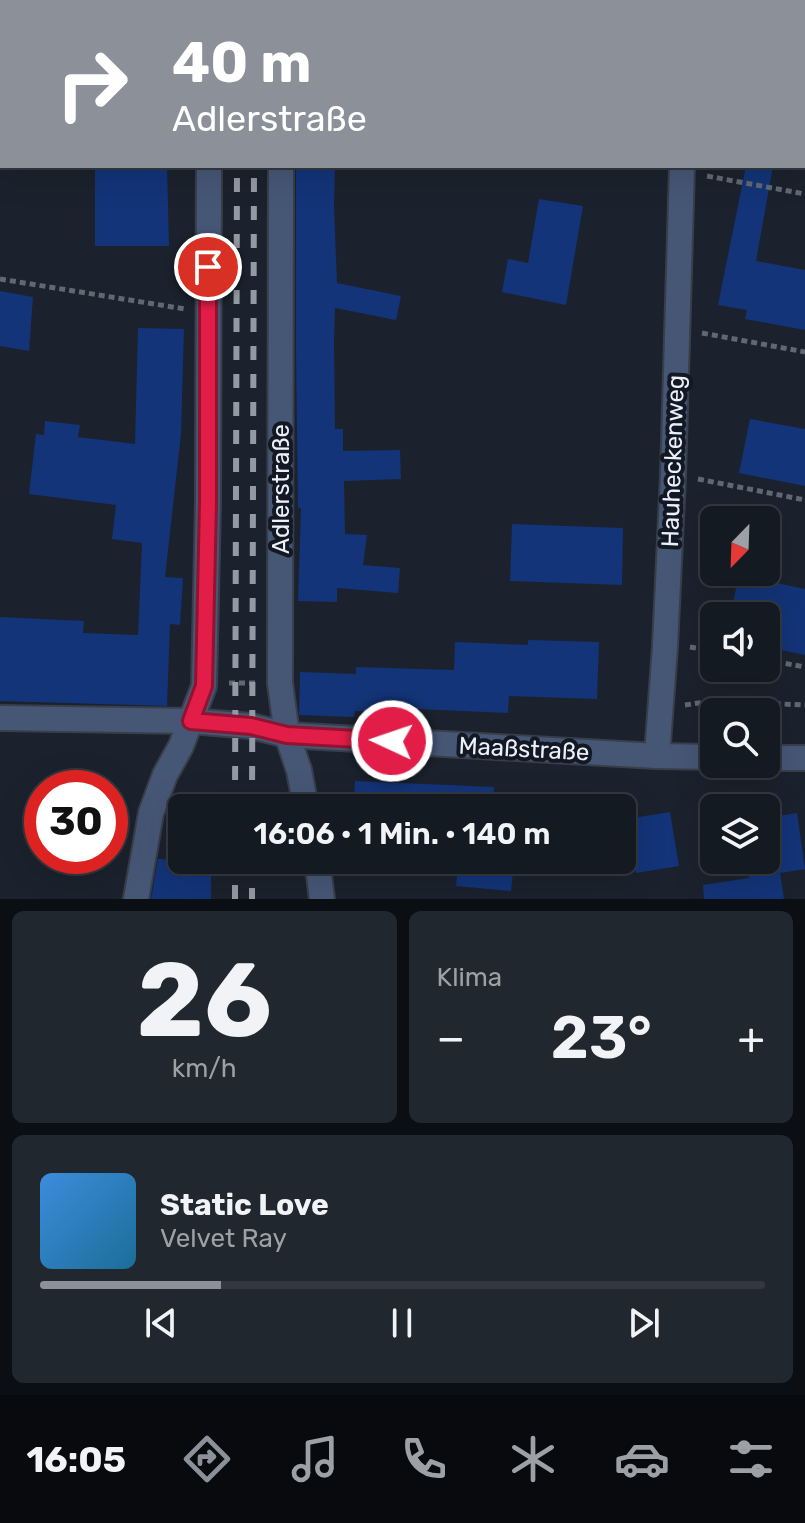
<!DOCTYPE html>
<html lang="de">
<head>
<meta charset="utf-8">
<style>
  :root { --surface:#141a22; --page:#21272f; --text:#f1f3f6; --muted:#9da1a5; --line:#333840; --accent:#8c9099 }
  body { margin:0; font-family:Rubik,sans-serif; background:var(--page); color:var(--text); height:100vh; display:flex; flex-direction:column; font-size:30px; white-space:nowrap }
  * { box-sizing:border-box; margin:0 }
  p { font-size:26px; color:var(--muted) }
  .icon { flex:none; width:44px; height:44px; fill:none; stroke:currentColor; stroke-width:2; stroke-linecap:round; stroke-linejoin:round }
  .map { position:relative; height:899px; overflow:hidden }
  .drawer { display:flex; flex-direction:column; gap:12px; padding:12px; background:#0b0e13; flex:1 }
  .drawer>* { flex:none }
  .guide { position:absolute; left:0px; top:0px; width:806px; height:168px; box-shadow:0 8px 32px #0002,0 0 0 2px var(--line); background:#8c9099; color:#fff; overflow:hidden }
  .needle { width:52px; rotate:203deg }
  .controls { position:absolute; left:700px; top:506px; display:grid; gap:16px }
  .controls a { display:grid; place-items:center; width:80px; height:80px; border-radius:12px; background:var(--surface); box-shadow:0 8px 32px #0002,0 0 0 2px var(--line); font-size:40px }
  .speed { position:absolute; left:24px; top:770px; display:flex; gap:16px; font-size:40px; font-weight:700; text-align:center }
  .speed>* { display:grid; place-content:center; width:104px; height:104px; border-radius:50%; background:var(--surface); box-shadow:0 8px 32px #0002,0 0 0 2px var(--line); line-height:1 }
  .speed .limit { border:12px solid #d22; background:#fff; color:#111 }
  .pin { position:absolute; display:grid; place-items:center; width:68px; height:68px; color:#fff; margin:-34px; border:4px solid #fff; border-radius:50%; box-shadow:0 2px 8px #0007 }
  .me { position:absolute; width:88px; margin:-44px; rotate:273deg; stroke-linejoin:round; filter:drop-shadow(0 0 6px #0008) }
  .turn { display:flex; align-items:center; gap:28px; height:168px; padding:0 40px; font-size:36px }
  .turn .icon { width:104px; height:104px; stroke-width:2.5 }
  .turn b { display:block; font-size:56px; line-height:68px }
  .big { font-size:60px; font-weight:600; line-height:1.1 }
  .drawer .widget { flex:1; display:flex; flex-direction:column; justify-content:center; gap:12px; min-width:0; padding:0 28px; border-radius:12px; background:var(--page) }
  .drawer .dial { align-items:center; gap:0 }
  .dial b { font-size:104px; line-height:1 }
  .song { display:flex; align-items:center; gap:24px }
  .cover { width:96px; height:96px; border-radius:12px; background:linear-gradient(135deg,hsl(210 70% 55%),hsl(200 70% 35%)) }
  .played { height:8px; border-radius:4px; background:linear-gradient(90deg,var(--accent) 25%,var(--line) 25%) }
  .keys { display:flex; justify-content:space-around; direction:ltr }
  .heat { display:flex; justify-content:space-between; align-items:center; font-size:44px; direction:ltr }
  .drawer .tiles { flex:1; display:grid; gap:12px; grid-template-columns:1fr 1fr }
  .widget:last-child { grid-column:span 2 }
  .trip { position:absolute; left:168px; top:794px; width:468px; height:80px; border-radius:12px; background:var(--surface); box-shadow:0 8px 32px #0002,0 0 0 2px var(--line); font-weight:600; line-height:80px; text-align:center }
  .tabs { display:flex; height:128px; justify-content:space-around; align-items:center; background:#080a0e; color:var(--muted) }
  .tabs .icon { width:56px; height:56px }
  .tabs .selected { color:var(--accent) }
  .tabs b { font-size:36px; color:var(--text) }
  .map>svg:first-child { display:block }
  .building { fill:#133478 }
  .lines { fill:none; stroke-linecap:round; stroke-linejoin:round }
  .minor-casing { stroke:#383f4a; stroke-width:28 }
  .path { stroke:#626872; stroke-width:5; stroke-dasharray:6 4; stroke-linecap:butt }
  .minor { stroke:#465776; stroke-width:24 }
  .rail { stroke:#949aa3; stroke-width:6; stroke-dasharray:14 14; stroke-linecap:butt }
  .route-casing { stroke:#92132f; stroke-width:20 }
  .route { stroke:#e11d48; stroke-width:14 }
  .labels { text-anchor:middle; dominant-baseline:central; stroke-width:8; stroke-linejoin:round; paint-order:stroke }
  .street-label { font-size:24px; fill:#ecf1f9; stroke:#121824 }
</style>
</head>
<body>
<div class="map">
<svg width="805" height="899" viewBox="0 0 805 899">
  <rect width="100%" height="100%" fill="#1b222d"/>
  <g class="building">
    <polygon points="95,166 167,166 169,246 95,246"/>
    <polygon points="296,166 335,166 334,207 337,283 401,296 396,320 335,308 334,341 335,429 343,429 343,451 400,450 401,479 344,481 345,534 367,535 363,565 400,568 398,593 337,588 337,602 298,601 301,508 298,508 296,351"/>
    <polygon points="746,166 773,166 756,261 805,270 805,330 745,319 747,310 718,305"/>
    <polygon points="539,199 583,206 566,305 502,292 508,259 528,263"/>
    <polygon points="0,291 33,297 29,351 0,346"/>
    <polygon points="138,328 184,329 181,434 165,577 183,578 180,625 170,624 167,706 0,701 0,617 84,621 83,633 138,635 142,543 112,539 116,505 29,494 36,434 44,435 45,421 80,425 78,437 135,444"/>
    <polygon points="750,419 805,429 805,486 739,473"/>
    <polygon points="512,524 623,528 622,585 510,581"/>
    <polygon points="739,575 805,589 805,655 766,647 766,616 730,616"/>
    <polygon points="528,640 599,642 597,699 509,696 508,713 416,709 416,712 355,711 354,717 299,715 300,672 356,674 356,667 454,670 455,642 528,645"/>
    <polygon points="355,781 494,787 493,808 354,808"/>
    <polygon points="670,812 679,866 636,873 627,819"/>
    <polygon points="797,813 805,869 780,873 784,899 704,899 703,885 749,878 746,860 766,860 766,818"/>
    <polygon points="158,859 211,861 211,899 151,899"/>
    <polygon points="459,860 514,862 511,891 456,886"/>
  </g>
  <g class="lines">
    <defs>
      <g id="minor">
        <polyline points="208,0 208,2"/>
        <polyline points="596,0 609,2"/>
        <polyline points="281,2 281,0"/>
        <polyline points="707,2 708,0"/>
        <polyline points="804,33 805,33"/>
        <polyline points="281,166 280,683 287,735 299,770 306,808"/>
        <polyline points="0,718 191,721 251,726 287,735 657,756 714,757"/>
        <polyline points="657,756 665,647 673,476 682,166"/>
        <polyline points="766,758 805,758"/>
        <polyline points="317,860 322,899"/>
        <polyline points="136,899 151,813 165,775 181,746 204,686 208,502 209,166"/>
      </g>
    </defs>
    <use href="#minor" class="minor-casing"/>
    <g class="path">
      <polyline points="707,176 805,194"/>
      <polyline points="0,279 185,309"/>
      <polyline points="702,333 805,352"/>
      <polyline points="698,479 805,500"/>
      <polyline points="690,647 714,651"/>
      <polyline points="766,660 805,667"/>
      <polyline points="229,683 255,683"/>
      <polyline points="685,705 712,701 805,705"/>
    </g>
    <use href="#minor" class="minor"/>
    <g class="rail">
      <polyline points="238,2 238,0"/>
      <polyline points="254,2 254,0"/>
      <polyline points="235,808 237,166"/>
      <polyline points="252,808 254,166"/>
      <polyline points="252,860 252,899"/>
      <polyline points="235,899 235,860"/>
    </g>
  </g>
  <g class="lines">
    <defs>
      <polyline id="route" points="208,267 208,502 204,686 191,721 251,726 287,735 392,741"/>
    </defs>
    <use href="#route" class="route-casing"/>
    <use href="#route" class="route"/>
  </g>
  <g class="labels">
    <g class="street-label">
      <text transform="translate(673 461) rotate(-88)">Hauheckenweg</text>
      <text transform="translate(281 489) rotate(-90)">Adlerstraße</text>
      <text transform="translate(524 749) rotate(3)">Maaßstraße</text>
    </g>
  </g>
</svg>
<div class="controls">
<a><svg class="needle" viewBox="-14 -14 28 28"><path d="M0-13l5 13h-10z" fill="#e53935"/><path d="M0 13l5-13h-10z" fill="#9da1a5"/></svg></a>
<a><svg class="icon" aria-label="sound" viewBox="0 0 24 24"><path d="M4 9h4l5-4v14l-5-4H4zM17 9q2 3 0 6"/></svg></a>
<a><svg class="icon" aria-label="search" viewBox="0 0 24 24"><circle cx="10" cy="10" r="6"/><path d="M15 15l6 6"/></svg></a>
<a><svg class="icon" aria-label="layers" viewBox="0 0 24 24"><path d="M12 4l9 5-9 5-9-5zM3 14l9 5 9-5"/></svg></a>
</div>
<div class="speed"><div class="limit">30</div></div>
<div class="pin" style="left:208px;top:267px;background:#d93025"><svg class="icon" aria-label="arrive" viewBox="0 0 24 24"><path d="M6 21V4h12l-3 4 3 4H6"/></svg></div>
<svg class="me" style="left:392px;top:741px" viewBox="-20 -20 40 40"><circle r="17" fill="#e11d48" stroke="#fff" stroke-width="3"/><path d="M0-11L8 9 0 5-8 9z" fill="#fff"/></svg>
<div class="trip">16:06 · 1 Min. · 140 m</div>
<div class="guide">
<div class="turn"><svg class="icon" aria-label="right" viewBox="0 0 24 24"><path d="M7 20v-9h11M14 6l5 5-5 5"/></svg><div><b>40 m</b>Adlerstraße</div></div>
</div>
</div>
<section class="drawer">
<div class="tiles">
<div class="widget dial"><b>26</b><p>km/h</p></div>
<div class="widget"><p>Klima</p>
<div class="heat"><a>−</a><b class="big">23°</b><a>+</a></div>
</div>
<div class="widget">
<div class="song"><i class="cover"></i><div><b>Static Love</b><p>Velvet Ray</p></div></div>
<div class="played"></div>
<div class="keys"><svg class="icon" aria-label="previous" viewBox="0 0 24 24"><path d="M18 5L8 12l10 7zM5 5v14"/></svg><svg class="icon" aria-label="pause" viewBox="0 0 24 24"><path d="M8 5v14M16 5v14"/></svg><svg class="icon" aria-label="next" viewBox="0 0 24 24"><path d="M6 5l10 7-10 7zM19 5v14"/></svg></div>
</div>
</div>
</section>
<nav class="tabs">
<b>16:05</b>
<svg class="icon selected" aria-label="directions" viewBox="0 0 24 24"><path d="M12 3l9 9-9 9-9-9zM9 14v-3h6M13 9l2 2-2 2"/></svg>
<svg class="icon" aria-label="music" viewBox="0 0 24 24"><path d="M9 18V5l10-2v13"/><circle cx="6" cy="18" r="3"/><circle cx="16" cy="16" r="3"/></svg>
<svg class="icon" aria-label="phone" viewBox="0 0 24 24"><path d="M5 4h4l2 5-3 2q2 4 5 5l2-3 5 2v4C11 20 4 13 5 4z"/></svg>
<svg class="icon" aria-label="climate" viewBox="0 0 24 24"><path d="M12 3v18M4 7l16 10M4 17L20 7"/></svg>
<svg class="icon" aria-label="car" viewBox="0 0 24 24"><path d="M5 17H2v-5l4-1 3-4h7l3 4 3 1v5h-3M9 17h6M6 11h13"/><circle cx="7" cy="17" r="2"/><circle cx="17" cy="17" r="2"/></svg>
<svg class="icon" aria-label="filters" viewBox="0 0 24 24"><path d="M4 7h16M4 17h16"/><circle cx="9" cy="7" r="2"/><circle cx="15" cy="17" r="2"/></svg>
</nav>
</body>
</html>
